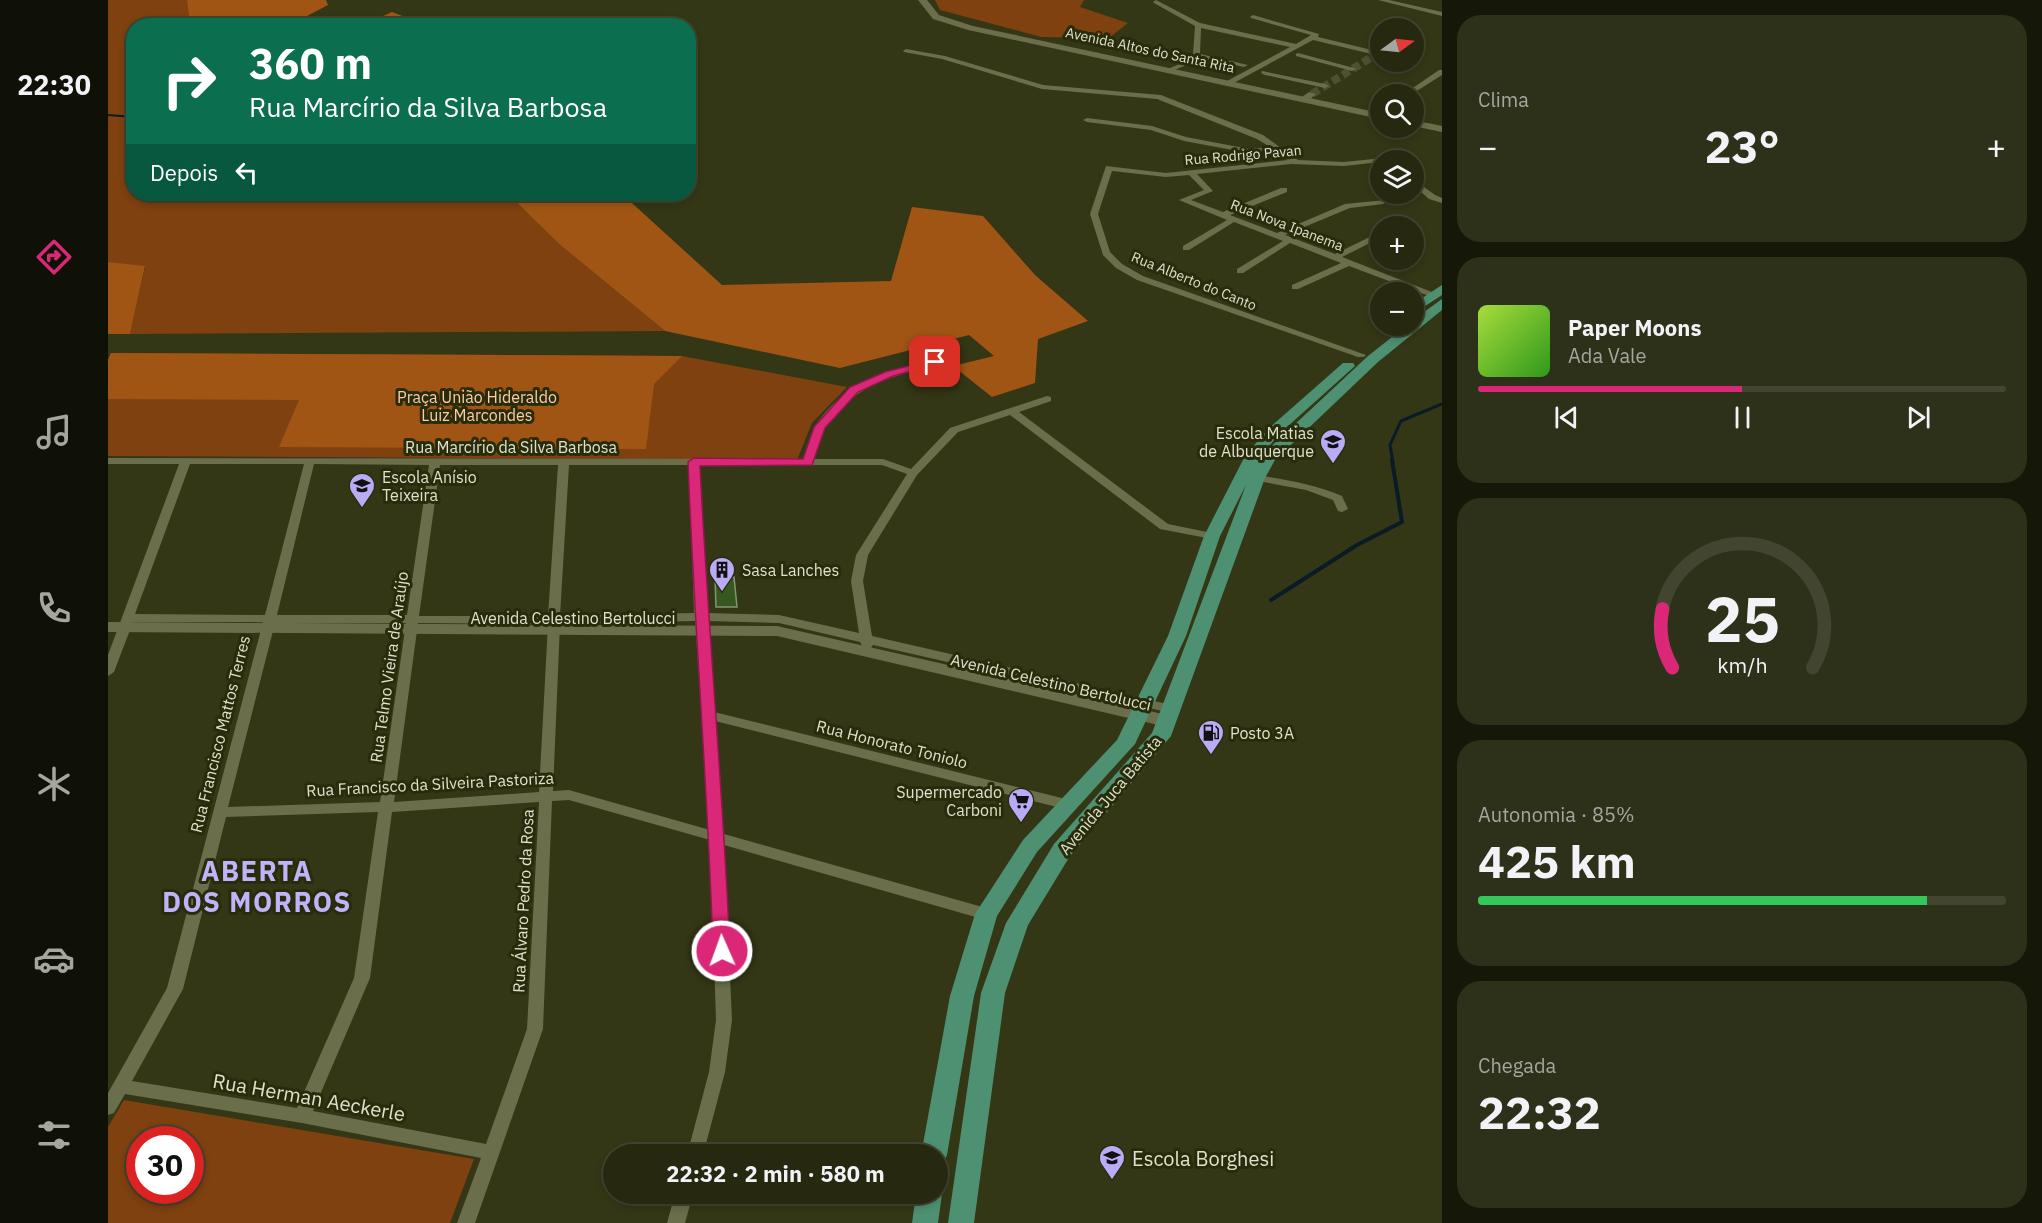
<!DOCTYPE html>
<html lang="pt">
<head>
<meta charset="utf-8">
<style>
  :root { --surface:#262910; --page:#2e3119; --text:#f1f3f6; --muted:#a4a69f; --line:#424530; --accent:#db2777 }
  body { margin:0; font-family:"IBM Plex Sans",sans-serif; background:var(--page); color:var(--text); height:100vh; display:flex; flex-direction:column; font-size:22px; white-space:nowrap }
  * { box-sizing:border-box; margin:0 }
  p { font-size:20px; color:var(--muted) }
  .icon { flex:none; width:33px; height:33px; fill:none; stroke:currentColor; stroke-width:2; stroke-linecap:round; stroke-linejoin:round }
  .map { position:relative; flex:1; overflow:hidden }
  .sheet { display:flex; flex-direction:column; gap:15px; padding:15px; background:#151709; width:600px }
  .sheet>* { flex:none }
  .banner { position:absolute; left:18px; top:18px; width:570px; height:183px; border-radius:24px; box-shadow:0 3px 9px #0003,0 0 0 2px var(--line); background:#0b6e4f; color:#fff; overflow:hidden }
  .needle { width:39px; rotate:75deg }
  .fabs { position:absolute; left:1262px; top:18px; display:grid; gap:12px }
  .fabs a { display:grid; place-items:center; width:54px; height:54px; border-radius:50%; background:var(--surface); box-shadow:0 3px 9px #0003,0 0 0 2px var(--line); font-size:30px }
  .speed { position:absolute; left:18px; top:1126px; display:flex; gap:12px; font-size:30px; font-weight:700; text-align:center }
  .speed>* { display:grid; place-content:center; width:78px; height:78px; border-radius:50%; background:var(--surface); box-shadow:0 3px 9px #0003,0 0 0 2px var(--line); line-height:1 }
  .speed .limit { border:9px solid #d22; background:#fff; color:#111 }
  .pin { position:absolute; display:grid; place-items:center; width:51px; height:51px; color:#fff; margin:-26px; border-radius:12px; box-shadow:0 3px 9px #0006 }
  .me { position:absolute; width:66px; margin:-33px; rotate:358deg; stroke-linejoin:round; filter:drop-shadow(0 0 4px #0008) }
  .turn { display:flex; align-items:center; gap:21px; height:126px; padding:0 24px; font-size:27px }
  .turn .icon { width:78px; height:78px; stroke-width:2.5 }
  .turn b { display:block; font-size:42px; line-height:51px }
  .then { display:flex; align-items:center; height:57px; padding:0 24px; background:#0003; gap:12px; font-size:22px }
  .big { font-size:45px; font-weight:700; line-height:1.1 }
  .sheet .tile { flex:1; display:flex; flex-direction:column; justify-content:center; gap:9px; min-width:0; padding:0 21px; border-radius:24px; background:var(--page) }
  .sheet .dial { align-items:center; gap:0 }
  .dial svg { height:156px; overflow:visible; fill:none; stroke:var(--line); stroke-width:7; stroke-linecap:round; text-anchor:middle }
  .dial text { fill:var(--text); stroke:none }
  .song { display:flex; align-items:center; gap:18px }
  .cover { width:72px; height:72px; border-radius:9px; background:linear-gradient(135deg,hsl(80 70% 55%),hsl(110 70% 35%)) }
  .played { height:6px; border-radius:3px; background:linear-gradient(90deg,var(--accent) 50%,var(--line) 50%) }
  .keys { display:flex; justify-content:space-around; direction:ltr }
  .heat { display:flex; justify-content:space-between; align-items:center; font-size:33px; direction:ltr }
  .charge { height:9px; border-radius:4px; background:linear-gradient(90deg,#34c759 85%,var(--line) 0) }
  .trip { position:absolute; left:495px; top:1144px; width:345px; height:60px; border-radius:30px; background:var(--surface); box-shadow:0 3px 9px #0003,0 0 0 2px var(--line); font-weight:700; line-height:60px; text-align:center }
  main { display:flex; flex:1; min-height:0 }
  .dock { display:flex; flex-direction:column; width:108px; justify-content:space-around; align-items:center; background:#0f1006; color:var(--muted) }
  .dock .icon { width:42px; height:42px }
  .dock .on { color:var(--accent) }
  .dock b { font-size:27px; color:var(--text) }
  .map>svg:first-child { display:block }
  .green { fill:#7e410f; fill-rule:evenodd }
  .forest { fill:#a15515 }
  .lines { fill:none; stroke-linecap:round; stroke-linejoin:round }
  .stream-far2 { stroke:#091b25; stroke-width:2 }
  .stream-far1 { stroke:#091b25; stroke-width:3 }
  .stream { stroke:#091b25; stroke-width:4 }
  .building { fill:#36571e; stroke:#819575; stroke-width:1.5 }
  .minor-tunnel { stroke:#4d5031; stroke-width:8; stroke-dasharray:8 4; stroke-linecap:butt }
  .minor { fill:#6a6e4b; fill-rule:evenodd }
  .tertiary { fill:#6a6e4b; fill-rule:evenodd }
  .primary { fill:#4e9072; fill-rule:evenodd }
  .route { fill:#db2777; stroke:#8e194d; stroke-width:1.5 }
  .labels { text-anchor:middle; dominant-baseline:central; stroke-width:6; stroke-linejoin:round; paint-order:stroke }
  .far-street-label { font-size:14px; fill:#dee1ce; stroke:#292c0a }
  .park-label { font-size:16px; fill:#fecba9; stroke:#292c0a }
  .poi-label { font-size:16px; fill:#dee1ce; stroke:#292c0a; text-anchor:start }
  .street-label { font-size:16px; fill:#dee1ce; stroke:#292c0a }
  .near-street-label { font-size:20px; fill:#dee1ce; stroke:#292c0a }
  .near-poi-label { font-size:20px; fill:#dee1ce; stroke:#292c0a; text-anchor:start }
  .near-district-label { font-size:27px; font-weight:bold; letter-spacing:1.5px; fill:#c1b2f9; stroke:#292c0a }
</style>
</head>
<body>
<main>
<nav class="dock">
<b>22:30</b>
<svg class="icon on" aria-label="directions" viewBox="0 0 24 24"><path d="M12 3l9 9-9 9-9-9zM9 14v-3h6M13 9l2 2-2 2"/></svg>
<svg class="icon" aria-label="music" viewBox="0 0 24 24"><path d="M9 18V5l10-2v13"/><circle cx="6" cy="18" r="3"/><circle cx="16" cy="16" r="3"/></svg>
<svg class="icon" aria-label="phone" viewBox="0 0 24 24"><path d="M5 4h4l2 5-3 2q2 4 5 5l2-3 5 2v4C11 20 4 13 5 4z"/></svg>
<svg class="icon" aria-label="climate" viewBox="0 0 24 24"><path d="M12 3v18M4 7l16 10M4 17L20 7"/></svg>
<svg class="icon" aria-label="car" viewBox="0 0 24 24"><path d="M5 17H2v-5l4-1 3-4h7l3 4 3 1v5h-3M9 17h6M6 11h13"/><circle cx="7" cy="17" r="2"/><circle cx="17" cy="17" r="2"/></svg>
<svg class="icon" aria-label="filters" viewBox="0 0 24 24"><path d="M4 7h16M4 17h16"/><circle cx="9" cy="7" r="2"/><circle cx="15" cy="17" r="2"/></svg>
</nav>
<div class="map">
<svg width="1334" height="1223" viewBox="0 0 1334 1223">
  <rect width="100%" height="100%" fill="#333715"/>
  <g class="green">
    <polygon points="0,0 79,0 82,25 26,26 26,194 400,194 451,244 557,331 22,334 37,267 0,262"/>
    <polygon points="827,0 976,0 972,7 1020,23 1001,38 933,37 832,10"/>
    <polygon points="3,353 574,356 739,387 704,423 689,460 0,456 0,360"/>
    <path d="M16,1100L366,1159L342,1223H0V1127ZM32,1140H82V1191H32Z"/>
  </g>
  <g class="forest">
    <polygon points="79,0 218,0 220,5 182,25 82,26"/>
    <polygon points="284,12 318,25 255,25"/>
    <polygon points="400,194 514,194 614,285 783,281 804,207 875,216 927,275 980,321 930,339 927,383 884,397 845,366 886,356 861,335 732,368 557,331 451,244"/>
    <polygon points="0,262 37,266 22,334 0,334"/>
    <polygon points="3,353 574,356 546,384 538,449 171,447 191,400 0,399 0,360"/>
  </g>
  <g class="lines">
    <polyline class="stream-far2" points="0,115 26,117"/>
    <polyline class="stream-far1" points="1285,462 1282,445 1293,421 1334,404"/>
    <polyline class="stream" points="1163,600 1249,545 1294,522 1284,460"/>
  </g>
  <polygon class="building" points="626,577 629,607 608,607 607,578"/>
  <g class="lines">
    <polyline class="minor-tunnel" points="1204,94 1272,52"/>
    <g class="minor">
      <polygon points="1048,0 1092,23 1188,44 1203,35 1143,18 1142,17 1145,15 1211,34 1210,37 1272,52 1272,56 1205,40 1122,85 1118,83 1119,81 1182,47 1093,28 1092,54 1140,65 1136,67 1089,57 1081,64 1064,71 1062,70 1062,68 1077,62 1085,54 1087,26 1046,3 1045,2"/>
      <polygon points="1270,0 1281,0 1334,12 1334,16"/>
      <polygon points="798,49 837,56 935,85 1053,95 1155,135 1190,160 1236,162 1275,158 1276,160 1272,160 1272,162 1236,166 1183,164 1089,174 1105,191 1083,200 1115,212 1173,188 1179,188 1179,192 1122,215 1169,233 1237,204 1278,200 1279,202 1275,204 1242,208 1177,235 1227,254 1272,232 1272,238 1234,257 1329,294 1327,296 1321,296 1241,266 1190,289 1184,289 1184,285 1233,263 1182,243 1135,273 1129,273 1129,269 1175,241 1126,222 1081,250 1075,250 1075,246 1119,220 1071,200 1096,190 1081,175 1058,177 1004,171 990,214 1002,252 1014,264 1035,276 1258,355 1256,357 1250,357 1029,280 1008,268 995,255 982,214 998,166 1058,173 1180,160 1168,151 1141,153 1076,141 1043,130 979,122 975,120 979,118 1044,126 1078,137 1141,149 1162,147 1149,139 1049,99 934,89 834,59 796,52 795,51"/>
      <polygon points="1190,53 1246,68 1248,69 1244,71 1188,56 1188,54"/>
      <polygon points="1331,70 1334,70 1334,75 1304,94 1296,94"/>
      <polygon points="1154,71 1217,84 1221,86 1217,88 1157,75 1153,73"/>
      <polygon points="1201,92 1208,94 1200,101 1194,101 1194,97"/>
      <polygon points="1305,179 1327,195 1334,198 1334,203 1321,199 1305,185"/>
      <polygon points="1295,221 1299,224 1298,226 1286,226"/>
      <path d="M827,359L832,362L830,364C788,375 740,387 717,428C711,437 709,449 706,459H775L803,469L842,428L939,396L943,397V401L911,412L1060,524L1104,533L1110,536L1104,539L1052,529L902,415L850,432L809,475L760,555L755,581L764,636L1068,706L1069,709L1063,713L765,645L763,648H755L752,642L671,623L599,621L606,712L966,801L968,805L966,809L961,810L607,721L616,834L878,908L883,910L885,914L883,918L878,920L616,845L624,1020L617,1072L595,1155H579L601,1072L608,1020L602,840L461,800L444,801L435,1029L367,1223H349L373,1158L194,1123L17,1094L6,1113L0,1115V1093L59,988L155,622H25L6,672L0,676V655L71,464H0V458L695,459C699,449 701,438 706,428C732,384 781,371 827,359ZM82,464H196L157,615L27,614ZM206,464L321,465L299,615H169ZM332,465H450L440,616H311ZM461,465H581L586,613L452,616ZM591,465H774L799,474L748,555L743,581L751,633L671,615L598,613ZM587,621L602,830L461,790L445,791L452,624ZM167,623H298L272,802L120,807ZM310,623L440,624L431,792L286,802ZM431,802L419,1029L378,1144L205,1111L262,978L284,812ZM270,812L246,978L189,1108L24,1081L75,989L118,817Z"/>
      <path d="M1149,475C1178,480 1207,484 1234,496L1240,509L1234,512L1230,511L1225,500L1198,490L1145,480L1144,478L1145,476Z"/>
      <polygon points="567,1194 585,1194 577,1223 559,1223"/>
    </g>
    <g class="tertiary">
      <polygon points="810,0 819,0 831,15 865,26 1272,113 1272,119 860,30 825,19"/>
      <polygon points="1305,120 1334,126 1334,132 1305,126"/>
      <polygon points="0,622 669,626 1059,715 1065,717 1068,721 1065,725 1059,727 669,636 0,632"/>
    </g>
    <g class="primary">
      <polygon points="1334,285 1334,295 1305,314 1305,304"/>
      <polygon points="1334,299 1334,310 1270,362 1167,460 1157,478 1063,736 962,856 920,925 897,993 866,1223 840,1223 873,993 898,923 946,844 1044,733 1138,485 1112,536 1078,636 1027,744 929,852 889,916 866,996 839,1155 835,1163 830,1165 830,1155 813,1155 842,996 867,914 915,840 1009,740 1060,636 1096,536 1137,456 1160,429 1235,363 1245,363 1247,366 1170,435 1155,454 1260,356 1298,326 1305,326 1305,320"/>
      <polygon points="830,1186 834,1194 830,1223 804,1223 808,1194 830,1194"/>
    </g>
  </g>
  <path class="route" d="M827,359L831,360V364L785,376L750,392L717,428L704,465L592,466C600,628 615,789 622,951L620,955H608L605,951C600,788 586,625 580,462L586,458L695,459L706,427L742,387L777,372Z"/>
  <defs>
    <symbol id="school-pin" viewBox="-11 -11 22 30"><path d="M0 17L-7.5 6A9.5 9.5 0 1 1 7.5 6Z" fill="#bbaaf6" stroke="#292c0a"/><path d="M0-5L7-2L0 1L-7-2ZM-4 1L0 2.5L4 1V4Q0 6-4 4Z" fill="#111"/></symbol>
    <symbol id="building-pin" viewBox="-11 -11 22 30"><path d="M0 17L-7.5 6A9.5 9.5 0 1 1 7.5 6Z" fill="#bbaaf6" stroke="#292c0a"/><path d="M-4-6H4V6H1V3H-1V6H-4ZM-2.5-4.3h1.7v1.8h-1.7ZM.8-4.3h1.7v1.8H.8ZM-2.5-1h1.7V.8h-1.7ZM.8-1h1.7V.8H.8Z" fill="#111"/></symbol>
    <symbol id="fuel-pin" viewBox="-11 -11 22 30"><path d="M0 17L-7.5 6A9.5 9.5 0 1 1 7.5 6Z" fill="#bbaaf6" stroke="#292c0a"/><path d="M-5.5-6h7V0h2V4h1.3V-2.5L3-4.5l.8-.8L6-3V5H2.5V1h-1V6h-7ZM-4.2-4.7v3.2H.2V-4.7Z" fill="#111"/></symbol>
    <symbol id="supermarket-pin" viewBox="-11 -11 22 30"><path d="M0 17L-7.5 6A9.5 9.5 0 1 1 7.5 6Z" fill="#bbaaf6" stroke="#292c0a"/><path d="M-6-5.5h2.5l.6 2H6L4.5 2H-2.5L-4.4-4H-6ZM-1.5 3.2a1.3 1.3 0 1 0 .1 0ZM3 3.2a1.3 1.3 0 1 0 .1 0Z" fill="#111"/></symbol>
  </defs>
  <g fill-rule="evenodd">
    <use href="#school-pin" x="1210" y="427" width="30" height="40"/>
    <use href="#school-pin" x="239" y="471" width="30" height="40"/>
    <use href="#building-pin" x="599" y="555" width="30" height="40"/>
    <use href="#fuel-pin" x="1088" y="718" width="30" height="40"/>
    <use href="#supermarket-pin" x="898" y="786" width="30" height="40"/>
    <use href="#school-pin" x="989" y="1143" width="30" height="40"/>
  </g>
  <g class="labels">
    <g class="far-street-label">
      <text transform="translate(1042 50) rotate(12)">Avenida Altos do Santa Rita</text>
      <text transform="translate(1135 155) rotate(-5)">Rua Rodrigo Pavan</text>
      <text transform="translate(1179 225) rotate(21)">Rua Nova Ipanema</text>
      <text transform="translate(1086 281) rotate(22)">Rua Alberto do Canto</text>
    </g>
    <g class="park-label">
      <text x="369" y="397">Praça União Hideraldo<tspan x="369" dy="18">Luiz Marcondes</tspan></text>
    </g>
    <g class="poi-label">
      <text x="1206" y="433" text-anchor="end">Escola Matias<tspan x="1206" dy="18">de Albuquerque</tspan></text>
      <text x="274" y="477">Escola Anísio<tspan x="274" dy="18">Teixeira</tspan></text>
      <text x="634" y="570">Sasa Lanches</text>
      <text x="1122" y="733">Posto 3A</text>
      <text x="894" y="792" text-anchor="end">Supermercado<tspan x="894" dy="18">Carboni</tspan></text>
    </g>
    <g class="street-label">
      <text x="403" y="447">Rua Marcírio da Silva Barbosa</text>
      <text x="465" y="618">Avenida Celestino Bertolucci</text>
      <text transform="translate(281 667) rotate(-82)">Rua Telmo Vieira de Araújo</text>
      <text transform="translate(943 682) rotate(13)">Avenida Celestino Bertolucci</text>
      <text transform="translate(112 734) rotate(-76)">Rua Francisco Mattos Terres</text>
      <text transform="translate(784 744) rotate(14)">Rua Honorato Toniolo</text>
      <text transform="translate(322 784) rotate(-3)">Rua Francisco da Silveira Pastoriza</text>
      <text transform="translate(1002 795) rotate(-50)">Avenida Juca Batista</text>
      <text transform="translate(415 901) rotate(-87)">Rua Álvaro Pedro da Rosa</text>
    </g>
    <g class="near-street-label">
      <text transform="translate(201 1097) rotate(10)">Rua Herman Aeckerle</text>
    </g>
    <g class="near-poi-label">
      <text x="1024" y="1158">Escola Borghesi</text>
    </g>
    <g class="near-district-label">
      <text x="149" y="870">ABERTA<tspan x="149" dy="31">DOS MORROS</tspan></text>
    </g>
  </g>
</svg>
<div class="fabs">
<a><svg class="needle" viewBox="-14 -14 28 28"><path d="M0-13l5 13h-10z" fill="#e53935"/><path d="M0 13l5-13h-10z" fill="#a4a69f"/></svg></a>
<a><svg class="icon" aria-label="search" viewBox="0 0 24 24"><circle cx="10" cy="10" r="6"/><path d="M15 15l6 6"/></svg></a>
<a><svg class="icon" aria-label="layers" viewBox="0 0 24 24"><path d="M12 4l9 5-9 5-9-5zM3 14l9 5 9-5"/></svg></a>
<a>+</a>
<a>−</a>
</div>
<div class="speed"><div class="limit">30</div></div>
<div class="pin" style="left:827px;top:362px;background:#d93025"><svg class="icon" aria-label="arrive" viewBox="0 0 24 24"><path d="M6 21V4h12l-3 4 3 4H6"/></svg></div>
<svg class="me" style="left:614px;top:951px" viewBox="-20 -20 40 40"><circle r="17" fill="#db2777" stroke="#fff" stroke-width="3"/><path d="M0-11L8 9 0 5-8 9z" fill="#fff"/></svg>
<div class="trip">22:32 · 2 min · 580 m</div>
<div class="banner">
<div class="turn"><svg class="icon" aria-label="right" viewBox="0 0 24 24"><path d="M7 20v-9h11M14 6l5 5-5 5"/></svg><div><b>360 m</b>Rua Marcírio da Silva Barbosa</div></div>
<div class="then">Depois<svg class="icon" aria-label="left" viewBox="0 0 24 24"><path d="M17 20v-9H6M10 6l-5 5 5 5"/></svg></div>
</div>
</div>
<section class="sheet">
<div class="tile"><p>Clima</p>
<div class="heat"><a>−</a><b class="big">23°</b><a>+</a></div>
</div>
<div class="tile">
<div class="song"><i class="cover"></i><div><b>Paper Moons</b><p>Ada Vale</p></div></div>
<div class="played"></div>
<div class="keys"><svg class="icon" aria-label="previous" viewBox="0 0 24 24"><path d="M18 5L8 12l10 7zM5 5v14"/></svg><svg class="icon" aria-label="pause" viewBox="0 0 24 24"><path d="M8 5v14M16 5v14"/></svg><svg class="icon" aria-label="next" viewBox="0 0 24 24"><path d="M6 5l10 7-10 7zM19 5v14"/></svg></div>
</div>
<div class="tile dial"><svg viewBox="0 0 100 80">
<path d="M14 69A42 42 0 1 1 86 69"/>
<path d="M14 69A42 42 0 0 1 9 39" stroke="#db2777"/>
<text x="50" y="56" font-size="32" font-weight="700">25</text>
<text x="50" y="72" font-size="11">km/h</text>
</svg></div>
<div class="tile"><p>Autonomia · 85%</p><b class="big">425 km</b><div class="charge"></div></div>
<div class="tile"><p>Chegada</p><b class="big">22:32</b></div>
</section>
</main>
</body>
</html>
